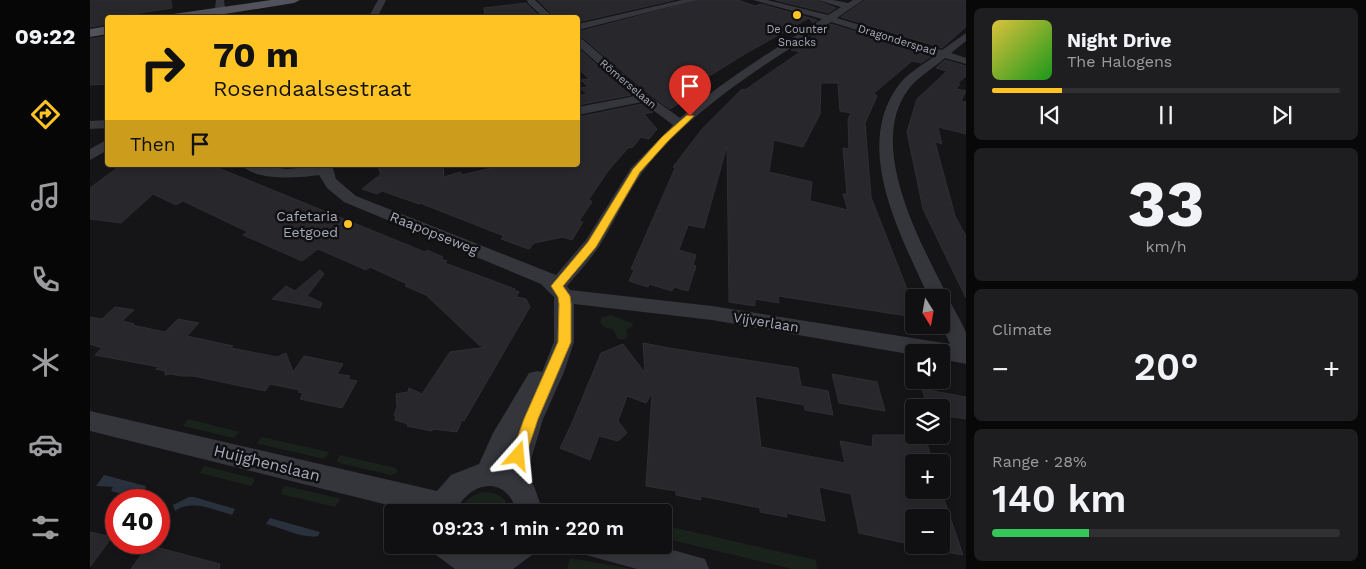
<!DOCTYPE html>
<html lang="en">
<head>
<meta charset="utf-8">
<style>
  :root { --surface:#100f11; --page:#1e1d1f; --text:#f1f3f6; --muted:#9c9c9f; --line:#302f31; --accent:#ffc424 }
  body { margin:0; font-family:"Work Sans",sans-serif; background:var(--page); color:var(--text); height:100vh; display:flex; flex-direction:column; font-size:19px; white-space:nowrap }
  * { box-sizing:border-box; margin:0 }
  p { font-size:16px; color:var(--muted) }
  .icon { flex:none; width:28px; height:28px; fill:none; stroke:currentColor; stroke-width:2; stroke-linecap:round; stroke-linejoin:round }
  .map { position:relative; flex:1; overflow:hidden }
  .side { display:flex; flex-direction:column; gap:8px; padding:8px; background:#090809; width:400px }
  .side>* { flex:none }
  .banner { position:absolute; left:15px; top:15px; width:475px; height:152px; border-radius:5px; box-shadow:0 2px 8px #0003,0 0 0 1px var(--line); background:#ffc424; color:#111; overflow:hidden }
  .needle { width:32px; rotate:169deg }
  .tools { position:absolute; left:815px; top:289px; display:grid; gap:10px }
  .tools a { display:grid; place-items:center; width:45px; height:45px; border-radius:5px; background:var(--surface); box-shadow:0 2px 8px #0003,0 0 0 1px var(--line); font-size:25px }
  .speed { position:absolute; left:15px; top:489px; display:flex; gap:10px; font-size:25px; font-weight:700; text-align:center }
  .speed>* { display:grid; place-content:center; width:65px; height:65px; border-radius:50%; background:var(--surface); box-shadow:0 2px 8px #0003,0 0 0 1px var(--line); line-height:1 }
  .speed .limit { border:8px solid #d22; background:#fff; color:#111 }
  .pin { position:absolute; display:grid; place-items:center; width:42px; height:42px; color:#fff; margin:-51px -21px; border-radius:50% 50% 50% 0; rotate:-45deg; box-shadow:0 0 5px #0007 }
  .pin .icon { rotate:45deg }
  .me { position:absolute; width:55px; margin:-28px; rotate:18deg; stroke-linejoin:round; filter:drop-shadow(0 0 4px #0008) }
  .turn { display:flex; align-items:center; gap:18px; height:105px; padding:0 25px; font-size:22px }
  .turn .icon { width:65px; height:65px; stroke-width:2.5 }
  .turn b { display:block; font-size:35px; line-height:42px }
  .then { display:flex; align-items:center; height:48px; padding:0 25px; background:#0003; gap:10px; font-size:19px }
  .big { font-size:38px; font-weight:600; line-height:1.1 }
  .side .widget { flex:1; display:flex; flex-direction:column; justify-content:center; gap:8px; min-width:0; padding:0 18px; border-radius:8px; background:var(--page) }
  .side .dial { align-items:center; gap:0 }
  .dial b { font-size:65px; line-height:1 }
  .song { display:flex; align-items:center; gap:15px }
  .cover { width:60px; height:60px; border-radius:8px; background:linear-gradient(135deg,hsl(50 70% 55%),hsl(120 70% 35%)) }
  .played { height:5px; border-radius:2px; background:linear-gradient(90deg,var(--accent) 20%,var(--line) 20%) }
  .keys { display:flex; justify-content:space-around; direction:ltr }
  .heat { display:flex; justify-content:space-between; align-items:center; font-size:28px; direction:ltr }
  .charge { height:8px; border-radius:4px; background:linear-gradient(90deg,#34c759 28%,var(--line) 0) }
  .trip { position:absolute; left:294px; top:504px; width:288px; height:50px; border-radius:5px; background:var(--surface); box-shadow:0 2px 8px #0003,0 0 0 1px var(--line); font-weight:600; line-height:50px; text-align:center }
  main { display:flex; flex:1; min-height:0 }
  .tab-bar { display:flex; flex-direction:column; width:90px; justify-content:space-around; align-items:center; background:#060607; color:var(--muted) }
  .tab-bar .icon { width:35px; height:35px }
  .tab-bar .on { color:var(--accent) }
  .tab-bar b { font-size:22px; color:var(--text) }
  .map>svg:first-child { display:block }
  .green { fill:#1a221c }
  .water { fill:#29323c }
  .building { fill:#28272b; stroke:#2f2e33; fill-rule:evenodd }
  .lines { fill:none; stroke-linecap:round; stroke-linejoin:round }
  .minor { fill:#35363c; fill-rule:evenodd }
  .major { fill:#51525b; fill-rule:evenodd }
  .route { fill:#ffc424; stroke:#a67f17 }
  .poi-dot { fill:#ffc424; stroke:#100f12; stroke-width:2 }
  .labels { text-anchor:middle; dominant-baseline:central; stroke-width:5; stroke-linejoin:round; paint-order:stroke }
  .far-poi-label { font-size:11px; fill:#a5aab8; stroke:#100f12 }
  .far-street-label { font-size:11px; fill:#a5aab8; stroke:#100f12 }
  .poi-label { font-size:14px; fill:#a5aab8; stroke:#100f12; text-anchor:end }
  .street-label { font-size:14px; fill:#a5aab8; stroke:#100f12 }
  .near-street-label { font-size:16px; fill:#a5aab8; stroke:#100f12 }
</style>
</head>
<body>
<main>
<nav class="tab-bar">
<b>09:22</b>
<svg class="icon on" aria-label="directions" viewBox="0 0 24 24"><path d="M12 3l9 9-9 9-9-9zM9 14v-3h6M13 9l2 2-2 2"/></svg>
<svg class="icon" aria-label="music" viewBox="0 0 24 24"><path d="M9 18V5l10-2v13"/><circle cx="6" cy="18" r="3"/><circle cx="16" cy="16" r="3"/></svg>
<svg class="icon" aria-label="phone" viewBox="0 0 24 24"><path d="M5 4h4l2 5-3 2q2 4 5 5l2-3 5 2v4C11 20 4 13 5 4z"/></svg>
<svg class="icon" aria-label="climate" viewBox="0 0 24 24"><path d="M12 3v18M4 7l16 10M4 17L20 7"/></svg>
<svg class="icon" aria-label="car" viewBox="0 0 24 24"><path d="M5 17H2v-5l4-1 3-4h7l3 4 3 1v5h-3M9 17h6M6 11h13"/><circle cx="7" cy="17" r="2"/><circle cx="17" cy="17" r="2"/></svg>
<svg class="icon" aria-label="filters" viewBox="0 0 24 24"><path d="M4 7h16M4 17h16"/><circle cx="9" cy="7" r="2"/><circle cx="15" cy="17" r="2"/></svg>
</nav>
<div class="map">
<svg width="876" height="569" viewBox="0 0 876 569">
  <rect width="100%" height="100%" fill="#151417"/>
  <g class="green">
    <polygon points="521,315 542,323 543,326 536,330 538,336 535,339 528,339 523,330 514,327 510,323 512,317"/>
    <polygon points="98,419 149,432 144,438 93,426"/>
    <polygon points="172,437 239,452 239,453 234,459 169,444 167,443"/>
    <polygon points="250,455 306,468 308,472 301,475 249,463 247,461"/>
    <polygon points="114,466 163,478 165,481 161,486 110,473"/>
    <polygon points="196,486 248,498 250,500 245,507 191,494 193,488"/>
    <path d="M393,492C408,492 416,498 421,512H370C373,501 382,495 393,492Z"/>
    <polygon points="573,525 726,560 727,569 702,569 573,538"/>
    <polygon points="480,558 537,568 541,569 477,569"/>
  </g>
  <g class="water">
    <polygon points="14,475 56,486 55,490 46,498 21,491 23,487 6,486"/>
    <path d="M99,497H104L145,509L142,515C125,510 101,499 85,511L83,505Z"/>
    <path d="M180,518L230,532L228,536C212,539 193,528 176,524Z"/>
  </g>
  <g class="building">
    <polygon points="0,0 81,0 82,8 43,14 44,18 18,18 18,24 0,27"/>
    <polygon points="448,0 584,0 488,22 488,18 466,18"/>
    <polygon points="609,0 648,0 665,6 671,4 727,20 723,23 719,18 653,55 613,80 616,80 601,91 588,104 580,109 559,94 493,38 488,36 488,32"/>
    <polygon points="685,0 726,0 746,8 738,13"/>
    <polygon points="775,0 876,0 876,27 852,48 751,17"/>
    <polygon points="436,3 451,18 395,18 394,8"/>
    <path d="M741,24L842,56L831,63L822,61L784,93L787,96L775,123L781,197L817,289L824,290V317L688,296L689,303L665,299V306L639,302L637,146L614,228L598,225L589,250L606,255L603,265L606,266L598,291L584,287L582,291L559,284L558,287L539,281L544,270L541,269L585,168L583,167L612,129L652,89L655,90L710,52L701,50ZM731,83H748L750,111L761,113L758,119L759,149L753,148L757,194H753L758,210L720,201L722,182L679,172L684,140L713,147L730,114Z"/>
    <polygon points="18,36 18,84 0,85 0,39"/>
    <polygon points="488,48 541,95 488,105 488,96 497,94 490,88 498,87 491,80 499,79 488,68"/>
    <polygon points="855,60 876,66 876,76 867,84 870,84 866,89 876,91 871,101 876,102 876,134 848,127 852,144 845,142 865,216 876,236 876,298 833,209 817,132 827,99 857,71 846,68"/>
    <polygon points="552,104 563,112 554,114 567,129 559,139 551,137 543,147 538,148 518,171 499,199 502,202 489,221 493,222 482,240 473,237 444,243 439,249 411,239 414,236 330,203 329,204 292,191 287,194 272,189 291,174 287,165 353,165 354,177 370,172 372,175 414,165 488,165 488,117"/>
    <polygon points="31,165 121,165 335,252 337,250 353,257 351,259 357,261 355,263 425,289 424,290 429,292 426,297 436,299 440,307 374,421 372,420 367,432 343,429 342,431 317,426 318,424 305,420 306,417 304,415 307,407 306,394 318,392 319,388 332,394 360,352 396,347 389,345 336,295 315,286 317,284 280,267 276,270 228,249 212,261 153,235 158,232 93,201 86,205 63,194 31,223 0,219 0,188"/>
    <polygon points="230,270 234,274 217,296 232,303 230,308 182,299 196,286 205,291"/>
    <polygon points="25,307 44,310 32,321 44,324 42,325 75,332 88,319 109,323 97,336 143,346 141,348 187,357 196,353 203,372 214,356 253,364 247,374 260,376 258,379 267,381 252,408 210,399 213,393 208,392 210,390 180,384 175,391 103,376 92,376 81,374 75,375 75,371 66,369 69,367 5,355 12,348 0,344 0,317 12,319"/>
    <polygon points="553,343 579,348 708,368 711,386 738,391 743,415 715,410 714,405 665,396 671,447 755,463 750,441 782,447 783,435 834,435 843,462 824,462 824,490 851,490 873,555 851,551 851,518 824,518 824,545 769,533 761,494 729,487 735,521 696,513 697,517 670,512 670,508 611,496 611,500 586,495 586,491 556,486 562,393 556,403 537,396 528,421 537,433 528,441 509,436 500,460 470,448 482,423 511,353 533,344 555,373"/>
    <polygon points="742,374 787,382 795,411 749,403"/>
    <polygon points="832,389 876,397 876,419 851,415 851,408 838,408"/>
    <polygon points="0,532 22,537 0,567"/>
    <polygon points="58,545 130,564 129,569 41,569"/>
  </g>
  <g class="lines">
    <g class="minor">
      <polygon points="126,0 134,0 135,8 127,18 118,18 125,8"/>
      <polygon points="288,0 296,0 287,18 278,18"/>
      <polygon points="437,0 445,0 464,18 454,18 438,3"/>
      <polygon points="592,0 607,0 488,30 488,24"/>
      <path d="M663,0H677L738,15L751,7L728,0H743L758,3L763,0H773L747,18L852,50L876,33V41L861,53L876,58V64L855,58C844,68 826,78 818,90C776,147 832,245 859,299C864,310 872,322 876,333C876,342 876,354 876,364L851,359V352H824V355L622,320L484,304V342L474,372L453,419L436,476L444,486L453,512H427C416,474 380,481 365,512H326L0,431V411L347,491L361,475L389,464L403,433L439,373L447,371L452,372L464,342V297L451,284L254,202L237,188L229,175C211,178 164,181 152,165H172L196,169L242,165L246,179L266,196L466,275L496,240L541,168L583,125L552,102L488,115V107L545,96L488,46V38L492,39L558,95L590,118C634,80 683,50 732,19ZM741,22L846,55C834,64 816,74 808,86C762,149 812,237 839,298H851V324L860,344L622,306L480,290L477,286C488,273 501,259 510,245C525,221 536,195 552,173C599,110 676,64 741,22Z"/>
      <polygon points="18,120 18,128 0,129 0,121"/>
      <polygon points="18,139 18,150 0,160 0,149"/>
      <polygon points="342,545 378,545 394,549 410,545 446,545 442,555 423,569 365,569 346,555"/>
      <polygon points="492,545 565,545 615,559 619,569 547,569 496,555"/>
    </g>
    <g class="major">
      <polygon points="181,0 210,0 204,3 110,18 77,18 83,14"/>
      <polygon points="18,26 18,34 0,37 0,29"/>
    </g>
  </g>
  <polygon class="route" points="597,115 604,116 578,141 550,172 506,247 473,286 480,296 481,304 481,342 448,419 434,461 428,464 423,461 421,456 434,419 468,342 469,304 468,297 461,286 498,242 543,169 572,137"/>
  <g class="poi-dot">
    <circle cx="707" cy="15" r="5"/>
    <circle cx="258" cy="224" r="5"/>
  </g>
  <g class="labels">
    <g class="far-poi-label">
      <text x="707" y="29">De Counter<tspan x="707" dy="13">Snacks</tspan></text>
    </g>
    <g class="far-street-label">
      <text transform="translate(807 40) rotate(17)">Dragonderspad</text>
      <text transform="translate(538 84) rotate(40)">Römerselaan</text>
    </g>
    <g class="poi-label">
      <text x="248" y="216">Cafetaria<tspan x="248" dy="16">Eetgoed</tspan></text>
    </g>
    <g class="street-label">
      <text transform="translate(344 233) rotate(22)">Raapopseweg</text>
      <text transform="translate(676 322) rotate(9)">Vijverlaan</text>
    </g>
    <g class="near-street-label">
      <text transform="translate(177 463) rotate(14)">Huijghenslaan</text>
    </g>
  </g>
</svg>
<div class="tools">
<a><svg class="needle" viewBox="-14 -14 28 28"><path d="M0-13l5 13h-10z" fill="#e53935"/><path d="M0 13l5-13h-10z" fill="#9c9c9f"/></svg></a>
<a><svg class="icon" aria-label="sound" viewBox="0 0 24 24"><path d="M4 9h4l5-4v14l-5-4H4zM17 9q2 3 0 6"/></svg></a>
<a><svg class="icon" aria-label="layers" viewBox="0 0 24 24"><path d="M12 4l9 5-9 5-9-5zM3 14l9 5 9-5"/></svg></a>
<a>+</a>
<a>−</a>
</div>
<div class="speed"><div class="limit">40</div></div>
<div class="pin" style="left:600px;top:116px;background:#d93025"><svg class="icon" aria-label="arrive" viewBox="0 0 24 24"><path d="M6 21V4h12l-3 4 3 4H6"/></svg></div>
<svg class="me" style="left:428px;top:456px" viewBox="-20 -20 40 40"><path d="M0-17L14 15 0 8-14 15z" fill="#ffc424" stroke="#fff" stroke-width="4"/></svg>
<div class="trip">09:23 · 1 min · 220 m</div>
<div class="banner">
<div class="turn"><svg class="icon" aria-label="right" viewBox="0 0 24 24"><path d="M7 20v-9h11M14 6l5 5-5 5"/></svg><div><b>70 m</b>Rosendaalsestraat</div></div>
<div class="then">Then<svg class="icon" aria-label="arrive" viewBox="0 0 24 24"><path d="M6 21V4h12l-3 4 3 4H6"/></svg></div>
</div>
</div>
<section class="side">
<div class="widget">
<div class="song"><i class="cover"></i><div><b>Night Drive</b><p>The Halogens</p></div></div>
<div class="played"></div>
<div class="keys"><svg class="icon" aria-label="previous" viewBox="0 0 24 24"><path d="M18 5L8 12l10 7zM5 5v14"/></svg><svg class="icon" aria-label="pause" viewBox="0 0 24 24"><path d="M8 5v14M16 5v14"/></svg><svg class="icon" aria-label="next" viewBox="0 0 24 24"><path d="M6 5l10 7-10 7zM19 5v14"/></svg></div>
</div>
<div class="widget dial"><b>33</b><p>km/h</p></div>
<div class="widget"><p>Climate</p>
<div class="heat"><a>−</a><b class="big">20°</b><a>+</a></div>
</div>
<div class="widget"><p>Range · 28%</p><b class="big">140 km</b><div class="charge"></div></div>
</section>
</main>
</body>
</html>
